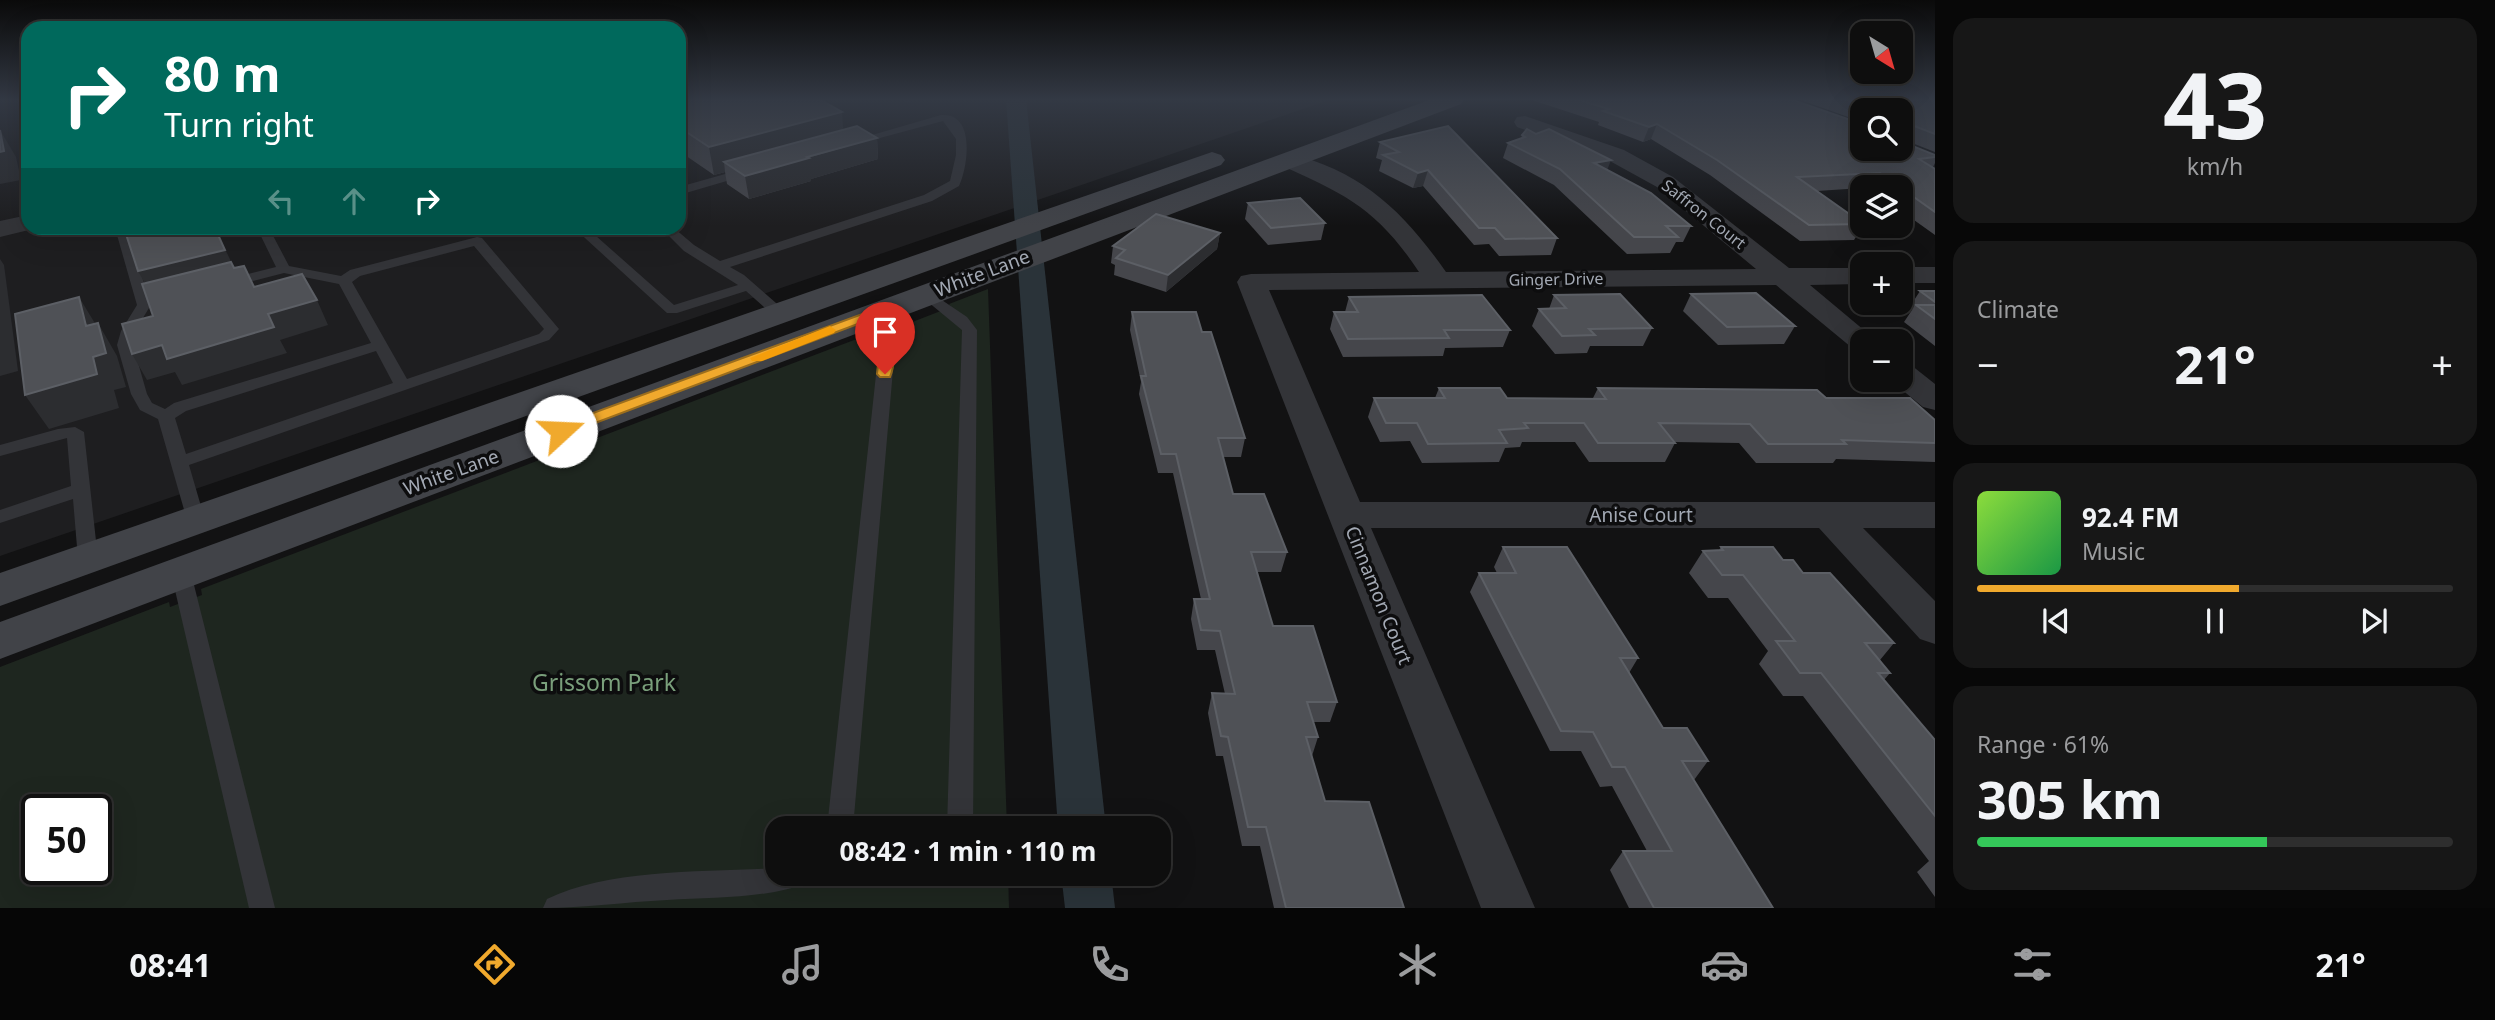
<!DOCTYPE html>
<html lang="en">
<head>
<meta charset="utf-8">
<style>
  :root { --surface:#0e0e0e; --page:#171717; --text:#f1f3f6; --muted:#9b9c9e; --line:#2e2e2e; --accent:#f0a92d }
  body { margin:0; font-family:"Noto Sans",sans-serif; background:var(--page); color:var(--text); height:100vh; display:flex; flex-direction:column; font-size:26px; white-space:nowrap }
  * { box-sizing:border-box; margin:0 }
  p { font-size:23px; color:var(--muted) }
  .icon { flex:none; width:38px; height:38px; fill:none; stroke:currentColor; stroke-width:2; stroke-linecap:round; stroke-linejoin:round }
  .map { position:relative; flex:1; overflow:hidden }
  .drawer { display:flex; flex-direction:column; gap:18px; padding:18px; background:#080808; width:560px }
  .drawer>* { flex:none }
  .banner { position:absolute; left:21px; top:21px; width:665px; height:214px; border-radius:21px; box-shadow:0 7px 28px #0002,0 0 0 2px var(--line); background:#00695c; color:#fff; overflow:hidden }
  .needle { width:46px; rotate:143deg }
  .tools { position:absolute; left:1850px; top:21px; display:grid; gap:14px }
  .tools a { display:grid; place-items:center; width:63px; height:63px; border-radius:14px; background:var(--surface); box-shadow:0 7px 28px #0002,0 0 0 2px var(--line); font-size:35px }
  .speed { position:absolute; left:21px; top:794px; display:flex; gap:14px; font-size:35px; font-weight:700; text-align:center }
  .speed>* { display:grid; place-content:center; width:91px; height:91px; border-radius:50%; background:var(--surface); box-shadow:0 7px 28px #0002,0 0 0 2px var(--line); line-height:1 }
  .speed .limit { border:4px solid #111; border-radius:10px; background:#fff; color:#111 }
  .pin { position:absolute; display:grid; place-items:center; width:60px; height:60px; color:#fff; margin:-72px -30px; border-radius:50% 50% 50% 0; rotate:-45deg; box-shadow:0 0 7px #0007 }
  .pin .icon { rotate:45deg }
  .me { position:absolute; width:77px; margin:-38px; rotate:70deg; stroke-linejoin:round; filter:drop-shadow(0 0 5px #0008) }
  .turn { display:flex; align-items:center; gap:24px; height:147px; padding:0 28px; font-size:32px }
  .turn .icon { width:91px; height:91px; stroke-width:2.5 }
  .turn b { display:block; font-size:49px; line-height:60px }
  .lanes { display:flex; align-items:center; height:66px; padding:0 28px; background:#0003; justify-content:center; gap:35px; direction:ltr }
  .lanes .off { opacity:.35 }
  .big { font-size:52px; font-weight:700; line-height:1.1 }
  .drawer .widget { flex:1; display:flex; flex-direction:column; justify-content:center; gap:10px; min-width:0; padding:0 24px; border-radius:21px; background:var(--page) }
  .drawer .dial { align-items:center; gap:0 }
  .dial b { font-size:91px; line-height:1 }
  .song { display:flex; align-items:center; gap:21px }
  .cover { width:84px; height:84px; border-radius:10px; background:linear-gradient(135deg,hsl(90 70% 55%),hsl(140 70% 35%)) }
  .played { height:7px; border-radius:4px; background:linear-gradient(90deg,var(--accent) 55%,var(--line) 55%) }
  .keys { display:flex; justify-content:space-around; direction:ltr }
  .heat { display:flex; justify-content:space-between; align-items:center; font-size:38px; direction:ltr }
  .charge { height:10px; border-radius:5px; background:linear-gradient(90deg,#34c759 61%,var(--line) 0) }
  .trip { position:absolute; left:765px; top:816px; width:406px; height:70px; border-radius:21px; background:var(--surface); box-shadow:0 7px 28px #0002,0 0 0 2px var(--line); font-weight:700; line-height:70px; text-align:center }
  .tab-bar { display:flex; height:112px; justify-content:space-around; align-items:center; background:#060606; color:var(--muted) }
  .tab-bar .icon { width:49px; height:49px }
  .tab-bar .selected { color:var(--accent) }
  .tab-bar b { font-size:32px; color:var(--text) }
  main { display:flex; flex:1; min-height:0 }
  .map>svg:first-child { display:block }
  .built { fill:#1e1e20 }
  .green { fill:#1e261f; fill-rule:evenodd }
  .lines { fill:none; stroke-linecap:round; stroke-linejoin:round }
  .canal { fill:#2a3339; fill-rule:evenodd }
  .service { fill:#333438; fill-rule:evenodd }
  .minor { fill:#333438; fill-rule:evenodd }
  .secondary { fill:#414348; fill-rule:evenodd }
  .wall { fill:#45464b }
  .shaded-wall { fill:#2c2d30 }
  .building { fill:#4f5156; stroke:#5c5f65; stroke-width:2 }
  .route { fill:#f0a92d; stroke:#9c6e1d; stroke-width:2 }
  .slow { fill:#f59e0b }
  .labels { text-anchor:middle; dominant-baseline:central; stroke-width:7; stroke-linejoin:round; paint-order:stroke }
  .far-street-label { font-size:16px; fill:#a3a9b4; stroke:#0d0d0e }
  .street-label { font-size:19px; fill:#a3a9b4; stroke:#0d0d0e }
  .near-park-label { font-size:23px; fill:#7a9f7b; stroke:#0d0d0e }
</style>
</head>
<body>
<main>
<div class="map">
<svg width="1935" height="908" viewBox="0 0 1935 908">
  <rect width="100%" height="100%" fill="#121213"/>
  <polygon class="built" points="0,99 28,99 28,228 679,228 679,99 1332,99 0,556"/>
  <path class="green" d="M988,289L1007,828H777V873H1008L1009,908H0V667L169,602L170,607L202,595L201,589L862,337L866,340L951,307L949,304ZM37,810H96V870H37Z"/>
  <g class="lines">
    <g class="canal">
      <polygon points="1006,99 1026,99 1106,828 1058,828"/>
      <polygon points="1061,873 1111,873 1115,908 1065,908"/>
    </g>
    <g class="service">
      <polygon points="901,99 912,99 913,100 908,103"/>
      <path d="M941,115C976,112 968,167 959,186L932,201L730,267L744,275L784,310L786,313L784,316H774L746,291L677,313H667L574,228H587L674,305L738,285L684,251L661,228H674L694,245L720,261L924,195L950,181L956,155V139L943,121L854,145L848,142Z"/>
      <polygon points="750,167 754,169 754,173 679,195 679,187"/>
      <path d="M115,228H127L149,299L172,294L179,298L177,301L149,308L135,331L133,345L147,394L152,403L165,409L174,403L371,343L339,284L284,273L229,287L224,286V280L276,267L257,228H269L289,266L341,276L350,270L477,237L482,238L559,329L549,340L189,465L205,520L203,525H189L187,520L158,419L140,410L131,394L117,345L121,331L137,305ZM474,246L544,329L539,334L407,379L352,282L360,276ZM376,351L393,383L186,454L175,418L186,411Z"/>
      <polygon points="927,290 967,317 977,330 973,828 947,828 962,330 922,297 922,291"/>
      <path d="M865,313C879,318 888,334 895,347L853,828H827L879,347L872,334L858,317Z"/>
      <polygon points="75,427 84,432 98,559 95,564 81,564 78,559 73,499 0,523 0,510 71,486 67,438 0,456 0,445 58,429"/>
      <polygon points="181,566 188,568 191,573 275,908 249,908 171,573 174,568"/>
      <path d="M777,868V873H815L811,882C766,899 715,897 667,900C625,902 585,908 543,908L547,899C610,868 706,872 777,868Z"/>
    </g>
    <g class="minor">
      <path d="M1525,116L1624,150L1673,177L1789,268H1862V284L1810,285L1877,341H1862V350L1851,347L1776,285L1269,290L1360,502H1935V528H1863L1935,601V644L1920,639L1819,528H1371L1535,908H1481L1237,282L1241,276L1251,274L1419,272C1378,210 1346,194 1280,165L1276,160L1280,155L1288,153C1363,172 1403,211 1446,272L1756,269L1657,187L1608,160L1517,127L1514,122L1517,117Z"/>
      <polygon points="28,215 28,228 37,228 0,237 0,221"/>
      <rect x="1900" y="267" width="35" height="16"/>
      <polygon points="1900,363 1911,365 1935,384 1935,410 1923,407 1890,380 1900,380"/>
    </g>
    <g class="secondary">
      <polygon points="1432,99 1464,99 1461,104 0,659 0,622"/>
      <polygon points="1212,152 1221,155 1225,160 1221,165 0,606 0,573"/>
    </g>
  </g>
  <g class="wall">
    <polygon points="679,99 843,130 877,138 878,159 811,179 811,181 749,199 727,184 725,172 714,175 679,151"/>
    <polygon points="1529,99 1790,99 1862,149 1935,155 1935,163 1933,167 1935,169 1935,235 1900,210 1900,187 1862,187 1862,188 1817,191 1862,223 1863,226 1854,240 1800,241 1710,175 1651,139 1643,142 1598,125 1599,122"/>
    <polygon points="1798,99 1935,99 1935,152 1902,139 1900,141 1900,110 1862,110 1862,122"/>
    <polygon points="1448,126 1557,238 1551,255 1499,256 1489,244 1474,245 1423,186 1413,188 1379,171 1382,160 1376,158 1380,142"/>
    <polygon points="1522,135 1607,170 1691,226 1683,242 1676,242 1670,253 1627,254 1554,185 1503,158 1508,143 1521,139"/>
    <polygon points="1248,203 1325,223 1321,240 1268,245 1245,219"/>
    <polygon points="1220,233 1217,249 1166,292 1114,275 1115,265 1111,263 1113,246"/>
    <polygon points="1920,291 1935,291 1935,346 1904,322 1912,310 1909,308"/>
    <polygon points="1691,294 1795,326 1784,344 1718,345 1683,311"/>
    <polygon points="1554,295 1652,328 1643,346 1590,346 1587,353 1555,354 1532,326 1539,309 1549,309"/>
    <polygon points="1349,297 1510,330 1503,347 1445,348 1443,356 1343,357 1330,329 1334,312 1345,312"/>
    <polygon points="1132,312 1202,332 1245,438 1241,457 1223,457 1233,494 1287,552 1281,572 1257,572 1273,626 1337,702 1330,722 1313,722 1318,737 1312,756 1325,801 1404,908 1274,908 1260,846 1242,846 1223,756 1216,756 1208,713 1212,693 1225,694 1215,650 1197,650 1191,619 1194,599 1201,599 1173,473 1158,473 1139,394 1141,382 1130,330"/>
    <polygon points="1439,388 1507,398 1593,398 1598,388 1826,398 1935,420 1935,462 1836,459 1833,463 1756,463 1739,443 1674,442 1675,443 1665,462 1589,462 1575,442 1522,442 1520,447 1505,448 1499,462 1422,463 1410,441 1380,442 1368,417 1374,398 1435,398"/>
    <polygon points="1503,547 1638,658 1629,673 1663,728 1708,761 1694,780 1773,908 1629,908 1610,870 1623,851 1647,851 1612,786 1600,787 1581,751 1550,751 1470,592 1479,573 1497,573 1494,567"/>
    <polygon points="1721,547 1783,560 1803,573 1894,643 1880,660 1890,673 1884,680 1935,740 1935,897 1917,872 1929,861 1803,696 1783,696 1759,664 1768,651 1728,598 1708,598 1689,573 1703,551 1719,550"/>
  </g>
  <g class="shaded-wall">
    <polygon points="842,112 844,139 724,162 725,172 714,175 709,147"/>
    <polygon points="1657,124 1651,139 1643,142 1649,127"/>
    <polygon points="0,130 16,157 21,180 0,184"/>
    <polygon points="877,138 878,159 811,179 811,181 749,199 745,176"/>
    <polygon points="1611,160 1605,176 1594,163"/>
    <polygon points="1428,170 1423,186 1413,188 1418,173"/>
    <polygon points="215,228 237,274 152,296 138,271"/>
    <polygon points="1220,233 1217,249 1166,292 1168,275"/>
    <polygon points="0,259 4,265 18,371 0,376"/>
    <polygon points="79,297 99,330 98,323 117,356 126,387 114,390 119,408 49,429 25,395"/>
    <polygon points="317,300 328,325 280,340 287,353 182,385 175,372 147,380 132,354"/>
  </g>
  <g class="building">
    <polygon points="679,99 819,99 842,112 709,147 679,127"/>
    <polygon points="1576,99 1790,99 1862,124 1862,149 1900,149 1900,141 1935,155 1935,157 1919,159 1935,169 1935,212 1880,173 1797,177 1862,223 1862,224 1809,225 1717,160 1657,124 1649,127 1603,111 1609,109"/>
    <polygon points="1843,99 1935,99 1935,134 1909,124 1906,127 1906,132 1900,132 1900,110 1871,110 1871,108"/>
    <polygon points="857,126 877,138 807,157 809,158 745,176 724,162"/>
    <polygon points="1448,126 1557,238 1505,239 1495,228 1479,228 1428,170 1418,173 1383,155 1399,152 1380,142"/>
    <polygon points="1527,129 1536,134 1549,129 1611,160 1594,163 1651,193 1691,226 1666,226 1678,237 1634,237 1560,169 1508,143 1525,137 1522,135"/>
    <polygon points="0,130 4,151 0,152"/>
    <polygon points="1300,198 1325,223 1271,228 1248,203"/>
    <polygon points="1156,214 1220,233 1168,275 1116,258 1125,250 1113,246"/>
    <polygon points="124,228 215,228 225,250 138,271"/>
    <polygon points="231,262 234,268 244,266 254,287 302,274 317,300 268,314 274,327 167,359 162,345 132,354 122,324 153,316 142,284"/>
    <polygon points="1920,291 1935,291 1935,302"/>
    <polygon points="1756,293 1795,326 1727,327 1691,294"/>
    <polygon points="1620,294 1652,328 1589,329 1595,335 1562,336 1539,309 1566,308 1554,295"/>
    <polygon points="1482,295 1510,330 1444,330 1449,338 1348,339 1334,312 1358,312 1349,297"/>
    <polygon points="79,297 86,326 98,323 106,353 93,357 97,374 25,395 15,314"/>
    <polygon points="1916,305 1935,305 1935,319"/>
    <polygon points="1132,312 1196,312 1202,332 1211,332 1245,438 1218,438 1233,494 1264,494 1287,552 1251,552 1273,626 1313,626 1337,702 1307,702 1318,737 1306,737 1325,801 1369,802 1404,908 1286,908 1266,827 1248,827 1228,737 1221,736 1212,693 1235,694 1220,631 1201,630 1194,599 1210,599 1176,454 1161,454 1141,376 1146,376"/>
    <polygon points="1439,388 1500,388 1507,398 1606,399 1598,388 1817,390 1826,398 1910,398 1935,420 1935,443 1842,440 1846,444 1768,444 1750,424 1659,423 1675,443 1598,443 1584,423 1524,423 1528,428 1499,430 1507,443 1428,444 1417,423 1386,423 1374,398 1445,398"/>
    <polygon points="1503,547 1567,547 1638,658 1620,658 1663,728 1687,728 1708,761 1682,761 1773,908 1654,908 1623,851 1672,851 1625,767 1612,767 1593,732 1561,731 1479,573 1516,573"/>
    <polygon points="1721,547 1773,547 1783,560 1793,560 1803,573 1830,573 1894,643 1865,643 1890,673 1878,673 1935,740 1935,816 1821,673 1800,673 1776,641 1795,641 1743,575 1722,575 1703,551 1723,550"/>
  </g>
  <linearGradient id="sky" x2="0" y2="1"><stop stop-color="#0a0a0a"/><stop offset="0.44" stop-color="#333944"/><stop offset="1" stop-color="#333944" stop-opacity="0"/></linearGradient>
  <rect width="1935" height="226" fill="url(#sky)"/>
  <path class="route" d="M865,313C890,321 899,355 890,377H880L877,374L880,347L863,322L566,434H555L553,431L555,427Z"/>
  <polygon class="slow" points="830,326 836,330 834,333 762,361 752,361 750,358"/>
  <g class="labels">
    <g class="far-street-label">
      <text transform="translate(1704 214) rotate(38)">Saffron Court</text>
      <text transform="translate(1556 279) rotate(-1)">Ginger Drive</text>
    </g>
    <g class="street-label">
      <text transform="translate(982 273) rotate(-21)">White Lane</text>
      <text transform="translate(451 472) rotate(-20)">White Lane</text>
      <text x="1641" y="515">Anise Court</text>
      <text transform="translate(1379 595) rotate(68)">Cinnamon Court</text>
    </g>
    <g class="near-park-label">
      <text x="604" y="682">Grissom Park</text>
    </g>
  </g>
</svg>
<div class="tools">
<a><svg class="needle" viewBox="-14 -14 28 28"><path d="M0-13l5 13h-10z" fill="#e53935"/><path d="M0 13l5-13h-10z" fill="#9b9c9e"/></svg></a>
<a><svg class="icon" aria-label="search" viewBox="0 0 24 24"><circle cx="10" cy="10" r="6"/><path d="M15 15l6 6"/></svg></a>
<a><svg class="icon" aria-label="layers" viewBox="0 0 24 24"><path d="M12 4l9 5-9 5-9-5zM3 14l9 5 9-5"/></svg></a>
<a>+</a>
<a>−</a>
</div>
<div class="speed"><div class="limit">50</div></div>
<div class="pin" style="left:885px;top:374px;background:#d93025"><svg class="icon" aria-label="arrive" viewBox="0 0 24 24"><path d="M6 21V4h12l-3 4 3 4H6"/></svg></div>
<svg class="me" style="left:561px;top:431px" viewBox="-20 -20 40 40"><circle r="19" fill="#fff"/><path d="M0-13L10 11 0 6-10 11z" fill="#f0a92d"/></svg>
<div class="trip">08:42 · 1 min · 110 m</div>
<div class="banner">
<div class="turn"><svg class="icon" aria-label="right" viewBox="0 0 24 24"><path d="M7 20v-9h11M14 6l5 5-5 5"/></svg><div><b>80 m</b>Turn right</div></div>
<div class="lanes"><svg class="icon off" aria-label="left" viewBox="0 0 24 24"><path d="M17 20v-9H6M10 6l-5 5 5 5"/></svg><svg class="icon off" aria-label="ahead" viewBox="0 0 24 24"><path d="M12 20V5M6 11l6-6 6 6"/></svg><svg class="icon" aria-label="right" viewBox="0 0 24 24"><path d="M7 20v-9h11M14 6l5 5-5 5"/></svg></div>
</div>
</div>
<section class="drawer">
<div class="widget dial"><b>43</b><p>km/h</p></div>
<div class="widget"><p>Climate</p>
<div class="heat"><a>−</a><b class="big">21°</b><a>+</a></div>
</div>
<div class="widget">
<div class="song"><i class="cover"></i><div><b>92.4 FM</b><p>Music</p></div></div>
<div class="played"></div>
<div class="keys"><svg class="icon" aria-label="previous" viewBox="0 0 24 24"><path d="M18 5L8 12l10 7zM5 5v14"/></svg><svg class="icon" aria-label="pause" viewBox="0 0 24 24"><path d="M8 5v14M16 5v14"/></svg><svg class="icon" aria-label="next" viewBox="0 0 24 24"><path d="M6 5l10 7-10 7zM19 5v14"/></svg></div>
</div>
<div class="widget"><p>Range · 61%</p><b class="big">305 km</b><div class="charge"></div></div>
</section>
</main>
<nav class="tab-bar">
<b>08:41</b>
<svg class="icon selected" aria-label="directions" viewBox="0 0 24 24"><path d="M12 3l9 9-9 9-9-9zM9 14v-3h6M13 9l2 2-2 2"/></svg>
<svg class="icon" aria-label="music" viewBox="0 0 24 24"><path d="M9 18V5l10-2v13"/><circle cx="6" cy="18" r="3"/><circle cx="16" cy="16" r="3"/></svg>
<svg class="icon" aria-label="phone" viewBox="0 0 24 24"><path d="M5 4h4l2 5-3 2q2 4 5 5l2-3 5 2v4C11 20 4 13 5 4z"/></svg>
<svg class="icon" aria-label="climate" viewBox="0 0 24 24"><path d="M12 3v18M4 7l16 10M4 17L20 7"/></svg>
<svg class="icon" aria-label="car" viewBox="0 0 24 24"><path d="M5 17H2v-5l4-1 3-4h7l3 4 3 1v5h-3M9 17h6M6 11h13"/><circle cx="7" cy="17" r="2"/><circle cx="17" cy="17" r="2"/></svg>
<svg class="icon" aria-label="filters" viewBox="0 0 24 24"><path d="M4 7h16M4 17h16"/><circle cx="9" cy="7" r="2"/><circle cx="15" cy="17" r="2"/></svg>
<b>21°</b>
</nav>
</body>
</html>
